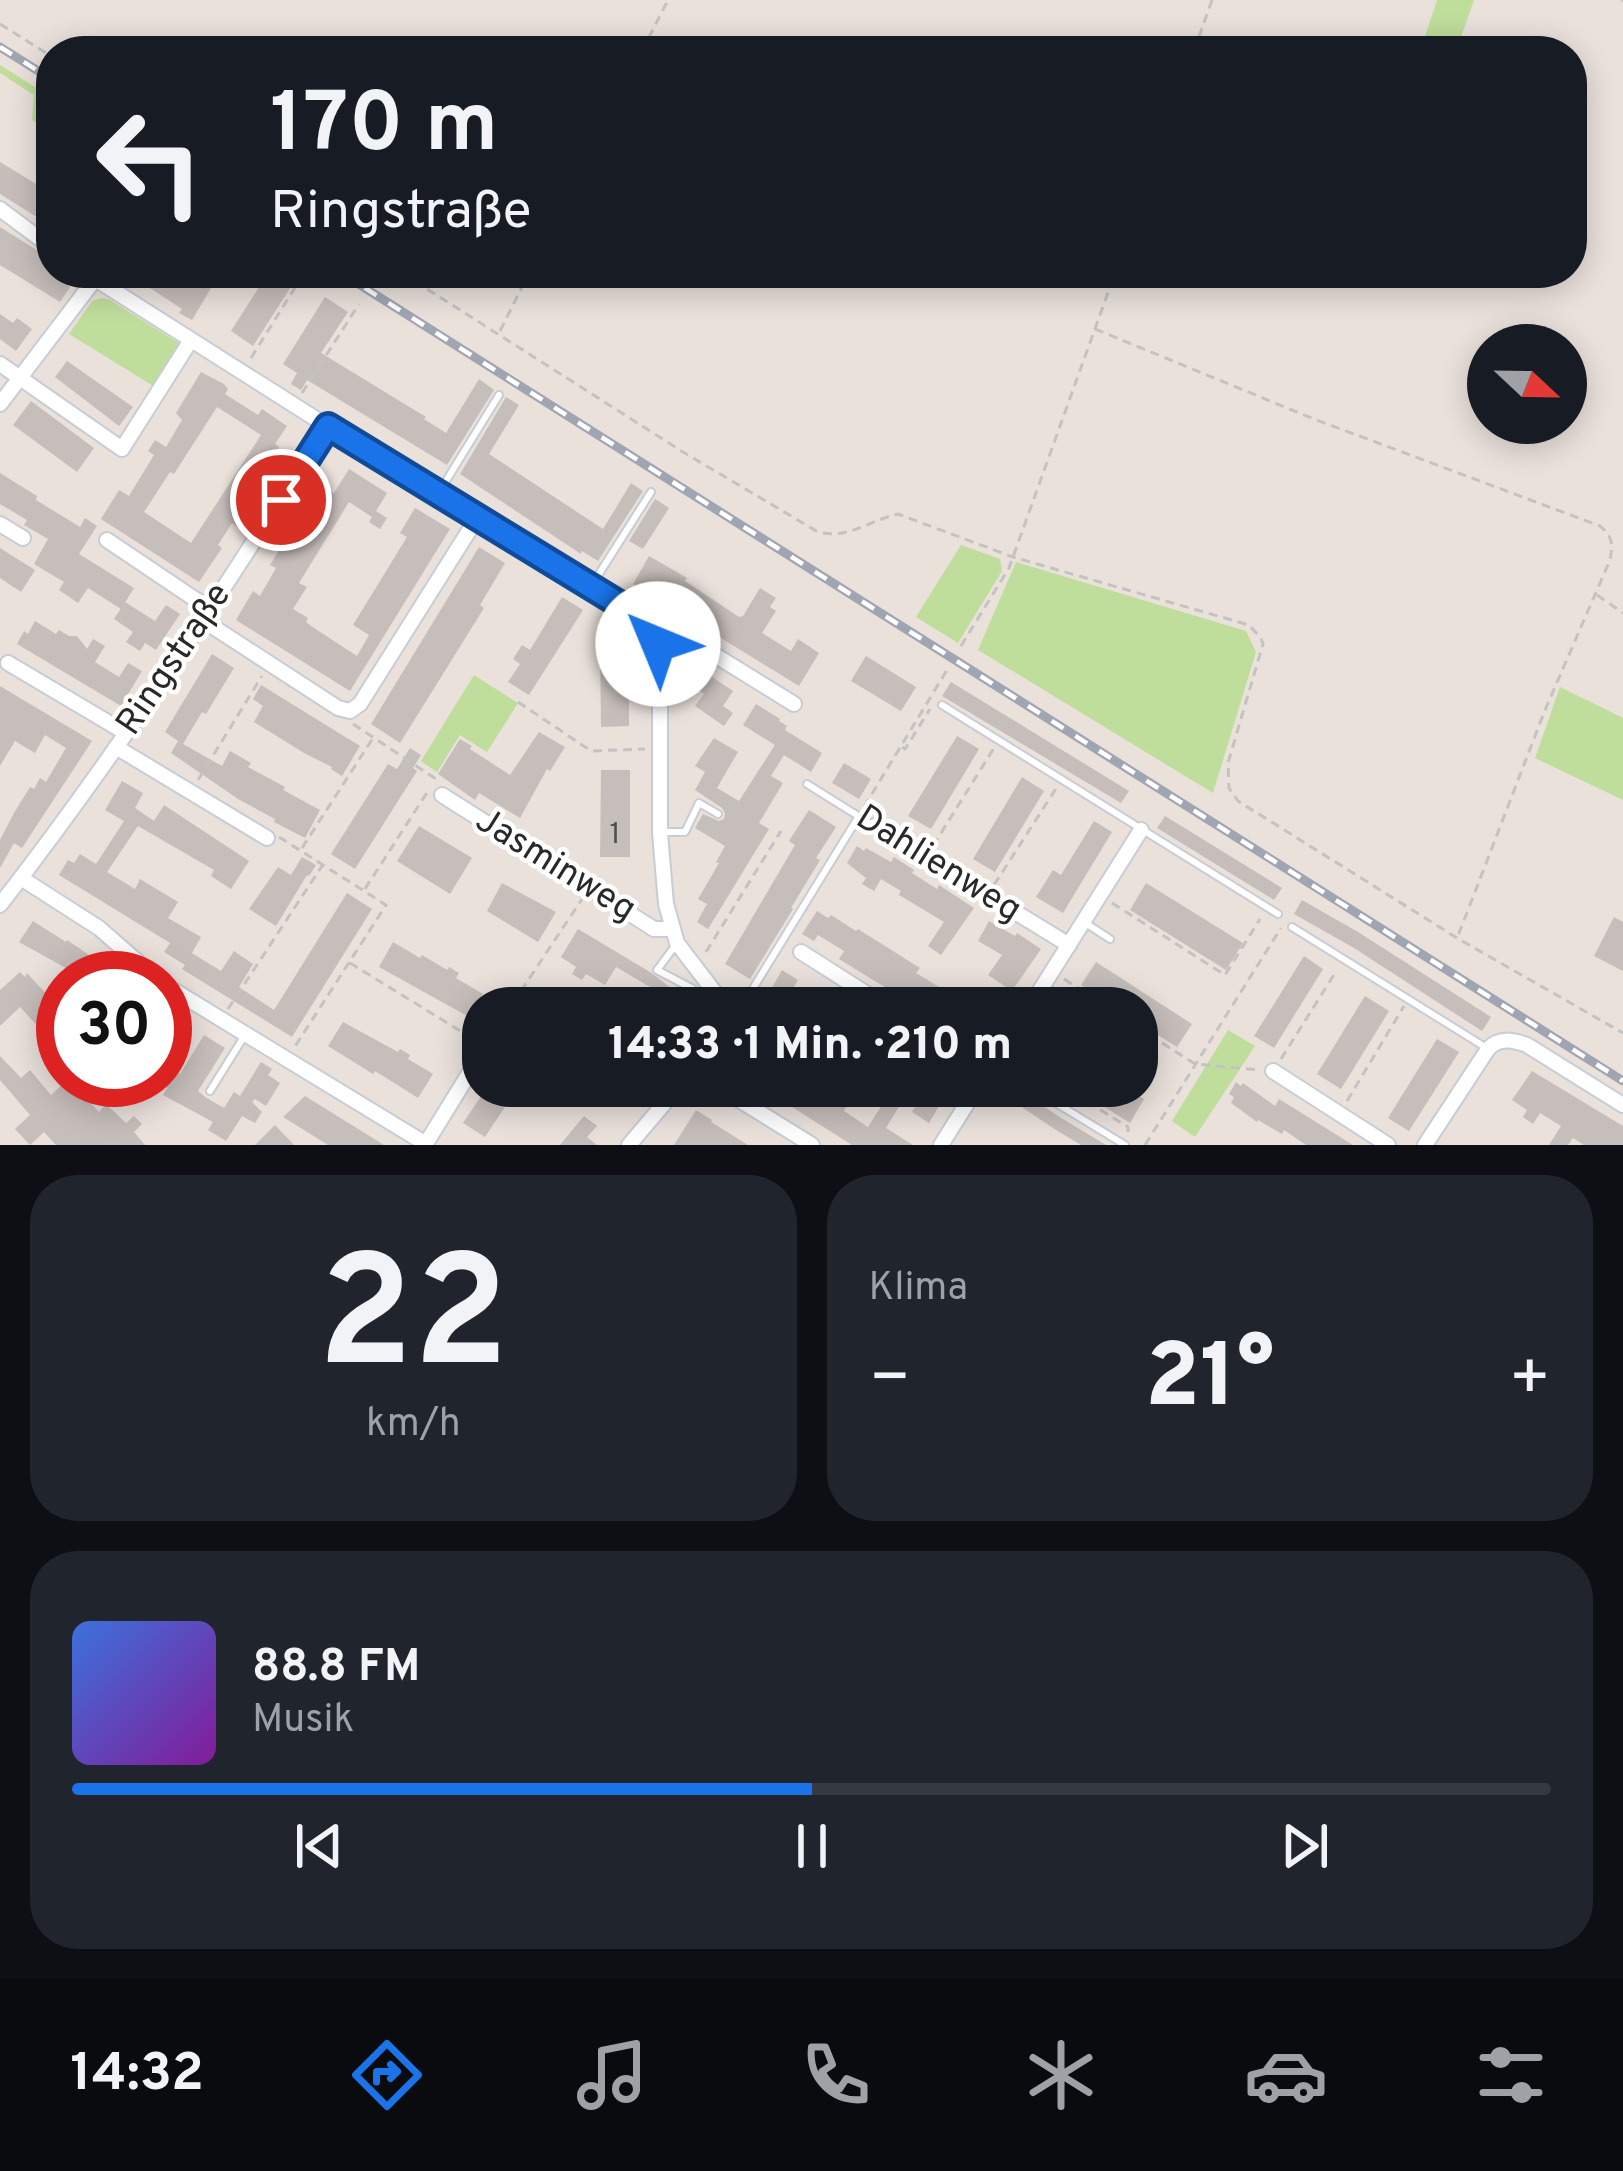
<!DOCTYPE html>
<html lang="de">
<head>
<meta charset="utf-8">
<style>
  :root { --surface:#171b24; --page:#20242c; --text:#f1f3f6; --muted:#9ea1a6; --line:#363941; --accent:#1a73e8 }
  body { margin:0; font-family:Overpass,sans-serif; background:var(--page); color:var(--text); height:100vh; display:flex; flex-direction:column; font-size:45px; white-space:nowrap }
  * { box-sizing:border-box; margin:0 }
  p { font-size:39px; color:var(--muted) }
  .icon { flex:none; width:66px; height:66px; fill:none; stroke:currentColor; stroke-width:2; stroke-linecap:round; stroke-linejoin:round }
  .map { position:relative; height:1145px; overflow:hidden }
  .drawer { display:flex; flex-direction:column; gap:30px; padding:30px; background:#0d0f14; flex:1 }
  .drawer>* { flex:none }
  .hud { position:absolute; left:36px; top:36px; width:1551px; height:252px; border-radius:48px; box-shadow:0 6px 30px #0003; background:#171b24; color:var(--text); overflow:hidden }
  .needle { width:78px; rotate:112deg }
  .tools { position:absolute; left:1467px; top:324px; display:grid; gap:24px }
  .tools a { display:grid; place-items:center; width:120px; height:120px; border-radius:50%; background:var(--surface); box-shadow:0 6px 30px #0003; font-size:60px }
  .speed { position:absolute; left:36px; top:951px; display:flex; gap:24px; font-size:60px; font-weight:700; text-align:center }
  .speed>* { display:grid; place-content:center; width:156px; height:156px; border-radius:50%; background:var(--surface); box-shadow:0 6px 30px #0003; line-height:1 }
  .speed .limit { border:18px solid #d22; background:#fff; color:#111 }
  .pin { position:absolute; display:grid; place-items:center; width:102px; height:102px; color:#fff; margin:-51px; border:6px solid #fff; border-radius:50%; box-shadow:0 3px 12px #0007 }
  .me { position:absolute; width:132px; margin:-66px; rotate:315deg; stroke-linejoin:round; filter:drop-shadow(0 0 9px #0008) }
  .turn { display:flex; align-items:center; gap:42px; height:252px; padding:0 36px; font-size:54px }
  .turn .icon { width:156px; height:156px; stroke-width:2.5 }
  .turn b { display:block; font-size:84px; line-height:102px }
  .big { font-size:90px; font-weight:800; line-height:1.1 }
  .drawer .card { flex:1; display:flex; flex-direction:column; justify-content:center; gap:18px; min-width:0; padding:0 42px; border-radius:48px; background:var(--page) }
  .drawer .dial { align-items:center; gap:0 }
  .dial b { font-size:156px; line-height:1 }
  .song { display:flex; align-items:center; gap:36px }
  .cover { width:144px; height:144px; border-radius:18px; background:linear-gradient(135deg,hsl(220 70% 55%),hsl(290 70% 35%)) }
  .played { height:12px; border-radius:6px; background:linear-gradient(90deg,var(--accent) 50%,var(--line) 50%) }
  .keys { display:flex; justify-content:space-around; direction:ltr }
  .heat { display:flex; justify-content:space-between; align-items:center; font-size:66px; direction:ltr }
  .drawer .tiles { flex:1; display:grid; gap:30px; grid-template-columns:1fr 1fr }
  .card:last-child { grid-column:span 2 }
  .trip { position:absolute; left:462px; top:987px; width:696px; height:120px; border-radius:48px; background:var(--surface); box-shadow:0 6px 30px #0003; font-weight:800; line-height:120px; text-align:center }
  .tab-bar { display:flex; height:192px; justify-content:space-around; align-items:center; background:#090b0e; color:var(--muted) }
  .tab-bar .icon { width:84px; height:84px }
  .tab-bar .selected { color:var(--accent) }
  .tab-bar b { font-size:54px; color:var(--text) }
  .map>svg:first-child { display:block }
  .green { fill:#bfdd9b }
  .building { fill:#c6bebb; fill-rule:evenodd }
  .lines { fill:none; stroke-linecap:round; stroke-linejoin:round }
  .lane-casing { stroke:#c7cdd6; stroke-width:10 }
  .street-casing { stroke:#c7cdd6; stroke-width:18 }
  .path { stroke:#c3c3c3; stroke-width:3; stroke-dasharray:9 6; stroke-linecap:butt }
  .lane { stroke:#fff; stroke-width:6 }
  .street { stroke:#fff; stroke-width:14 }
  .rail-casing { stroke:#9fa5b2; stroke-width:9 }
  .rail { stroke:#fff; stroke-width:4.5; stroke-dasharray:14; stroke-linecap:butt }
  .route-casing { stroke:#114b97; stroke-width:30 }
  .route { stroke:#1a73e8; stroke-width:21 }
  .labels { text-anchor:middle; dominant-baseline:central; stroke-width:9; stroke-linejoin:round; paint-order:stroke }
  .number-label { font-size:30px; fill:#504e4e }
  .street-label { font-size:36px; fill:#292929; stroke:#fff }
</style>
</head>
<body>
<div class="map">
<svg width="1623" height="1145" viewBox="0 0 1623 1145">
  <rect width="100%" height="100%" fill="#eae1db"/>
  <g class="green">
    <polygon points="1437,0 1474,0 1456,51 1420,51"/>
    <polygon points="0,65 51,97 51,132 32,120 34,95 0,73"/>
    <polygon points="102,298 110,300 182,345 155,387 69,334 92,301"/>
    <polygon points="961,545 1000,559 1002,571 958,643 916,617"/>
    <polygon points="1016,562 1246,631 1256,652 1213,793 978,650"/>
    <polygon points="474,675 518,703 487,752 460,735 437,772 421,761"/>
    <polygon points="1560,687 1623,718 1623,800 1535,758"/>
    <polygon points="1228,1030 1255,1046 1195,1137 1172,1121"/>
  </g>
  <g class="building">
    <polygon points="0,162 51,193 51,226 0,194"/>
    <polygon points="0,227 51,259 51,273 67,273 61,281 70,287 60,302 0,265"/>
    <polygon points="127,273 220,273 192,320 179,313 182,309"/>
    <polygon points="268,273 287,273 296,279 253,346 231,331"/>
    <polygon points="325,297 348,312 321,353 426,417 424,419 446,433 479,379 494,390 447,465 307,380 301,390 291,384 297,373 283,364"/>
    <polygon points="0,314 13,323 17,318 32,329 16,351 0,339"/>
    <polygon points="67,361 133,407 119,426 55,377"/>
    <path d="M201,372L224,384L228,389L225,394L258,415L262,409L287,426L275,444L279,447L268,463L273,466L236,526L232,523L218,545L222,548L199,582L101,519L119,490L129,496L154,455L148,451L155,440L166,447L182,420L176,413ZM217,407L261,435L191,543L144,512L170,472L174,474Z"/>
    <polygon points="506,397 519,405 489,454 603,529 631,483 643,491 598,561 582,551 581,554 460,474"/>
    <polygon points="31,401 94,448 77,472 13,425"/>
    <polygon points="349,469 387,493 376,511 387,518 380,529 369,522 372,517 349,502 299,583 307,587 293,609 308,618 306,622 311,626 357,656 369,635 353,625 407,537 400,533 415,508 450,529 350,691 236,620 253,591 260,596 276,568 270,565 312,497 315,499 323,486 334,493"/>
    <polygon points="0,473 37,496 36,500 80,527 85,518 97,526 79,554 134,588 121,609 88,588 78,603 59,590 64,582 34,564 48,539 24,525 27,520 0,504"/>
    <polygon points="655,499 669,508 643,549 629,541"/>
    <polygon points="479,547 505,563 480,605 484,608 400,743 371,724"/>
    <polygon points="0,548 35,570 21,592 0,578"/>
    <polygon points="649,556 687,578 685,581 739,617 743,616 760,588 776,598 770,607 776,611 762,633 791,651 798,639 819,653 799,686 633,584"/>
    <polygon points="562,597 583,610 529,695 508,682 520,664 513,659 522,645 530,650"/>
    <polygon points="125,602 155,621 166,605 180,614 156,650 145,643 140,651 126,642 133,632 114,619"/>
    <polygon points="35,621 56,634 59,630 69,636 77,636 87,649 93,639 105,646 95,662 119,677 128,663 142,671 121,706 17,644 24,631 28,634"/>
    <polygon points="629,645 629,726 601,727 600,646"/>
    <polygon points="212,654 234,668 206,714 202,712 183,744 222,766 230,751 251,763 248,767 285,787 283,790 320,810 305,838 274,822 275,819 238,799 171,753 178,741 165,732"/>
    <polygon points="866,656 916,687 901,711 851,681"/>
    <polygon points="709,675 733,691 723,706 733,713 724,726 695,706 704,694 699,690"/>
    <polygon points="951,682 1129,791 1121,803 942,696"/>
    <polygon points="261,685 360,746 342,776 331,769 332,767 304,753 254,722 263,706 253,699"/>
    <polygon points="0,686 92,741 22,848 14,843 0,868 0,840 14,813 30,787 34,789 40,778 46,782 66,748 45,735 35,753 15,741 0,766"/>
    <polygon points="756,704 780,719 779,721 787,726 785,730 822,753 811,772 784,755 771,776 783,783 759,823 769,829 708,929 697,922 707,904 698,899 719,863 716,862 725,846 695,828 703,814 719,821 724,819 725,813 722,808 695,790 705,772 695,766 714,738 738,752 717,788 739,801 775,745 743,725"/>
    <polygon points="539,732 565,747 550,771 547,769 520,818 479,793 475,800 438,774 460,739 472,746 470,749 510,775"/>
    <polygon points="957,736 979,749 931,829 908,816"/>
    <polygon points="410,748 421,755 413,768 417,771 355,869 331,854 388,764 397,769"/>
    <polygon points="844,763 871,779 859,799 832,783"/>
    <polygon points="601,770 630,770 630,857 600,857"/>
    <polygon points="1022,777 1044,791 995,872 973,859"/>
    <polygon points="122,781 143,793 135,808 154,821 164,805 249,861 231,889 211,876 214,870 138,826 107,872 135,889 140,879 178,902 168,918 201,937 192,953 221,971 234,951 253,964 239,987 274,1010 347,893 372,909 292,1037 182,969 185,965 164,952 170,943 59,875 68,860 74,863 80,854 96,864 124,821 105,810"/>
    <polygon points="809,810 836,827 816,858 820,860 791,908 793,909 750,979 725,964 795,845 789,841"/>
    <polygon points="1165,816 1282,888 1274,900 1157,828"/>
    <polygon points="1094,821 1112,832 1063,913 1036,897 1053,870 1061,875"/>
    <polygon points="419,826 472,858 450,894 397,861"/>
    <polygon points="857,846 864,851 866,848 891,862 894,857 914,870 912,873 937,889 939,885 974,908 941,955 928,946 944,922 899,895 901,891 881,879 874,891 862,884 866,878 847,863"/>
    <polygon points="302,857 316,865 309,876 307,875 276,926 249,909 278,867 291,875"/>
    <polygon points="502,883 556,912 538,942 487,911"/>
    <polygon points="1146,883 1243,943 1226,970 1130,910"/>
    <polygon points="1302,900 1358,932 1491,1017 1482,1031 1354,948 1294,914"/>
    <polygon points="817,911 828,918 831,915 856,931 858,929 920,968 916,973 956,997 950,1008 919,1008 839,959 844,951 818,935 814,941 802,934"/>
    <polygon points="1614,917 1623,922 1623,971 1594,956"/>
    <polygon points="33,921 66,942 67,940 123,978 69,978 73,972 19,942"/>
    <polygon points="989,921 1015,936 1017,933 1041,949 1012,991 988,975 1002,955 978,941"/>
    <polygon points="578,929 650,972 672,989 669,993 671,991 700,1008 660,1008 665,999 649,989 652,984 650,987 616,967 605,985 586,974 582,980 572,974 576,967 561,957"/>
    <polygon points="393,942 420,958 422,955 447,970 449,967 459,973 456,978 483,994 469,1017 379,967"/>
    <polygon points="1304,956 1323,969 1274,1048 1254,1036"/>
    <polygon points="1096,962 1192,1024 1177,1047 1137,1022 1137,1008 1116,1008 1081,985"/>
    <polygon points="782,970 798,980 782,1008 766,998"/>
    <polygon points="20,972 25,977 27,973 63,1012 63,1017 45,1034 20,1007 0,1026 0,990"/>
    <polygon points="821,988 852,1008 808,1008"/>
    <polygon points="1365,996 1389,1011 1341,1089 1317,1074"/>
    <polygon points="343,1022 398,1052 400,1049 410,1055 408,1059 433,1074 418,1098 375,1071 373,1074 328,1046"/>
    <polygon points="204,1035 225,1048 198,1091 205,1097 224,1108 234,1092 240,1096 261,1062 272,1069 268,1075 280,1083 266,1106 255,1099 252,1102 262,1112 255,1123 242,1116 226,1141 208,1130 213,1122 163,1095 167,1088 163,1086 169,1076 173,1078 177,1072 180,1074"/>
    <polygon points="1437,1039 1459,1052 1409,1131 1388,1118"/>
    <polygon points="0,1056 21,1078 30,1070 51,1095 67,1080 76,1080 82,1086 78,1090 99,1112 106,1104 126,1123 134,1116 142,1124 134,1132 145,1145 56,1145 44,1132 30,1145 15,1129 30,1115 0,1080"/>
    <polygon points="1532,1071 1623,1126 1623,1145 1584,1145 1573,1138 1568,1145 1549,1145 1561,1126 1540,1113 1533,1124 1523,1117 1527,1110 1512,1100"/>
    <polygon points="1236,1082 1241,1086 1243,1083 1275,1106 1279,1099 1353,1145 1306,1145 1284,1130 1282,1134 1258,1120 1257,1122 1231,1103 1234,1097 1229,1094"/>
    <polygon points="488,1086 519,1086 485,1137 463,1123"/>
    <polygon points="759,1086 808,1086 832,1102 841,1086 858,1086 844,1111 868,1127 887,1097 900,1105 886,1128 913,1145 852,1145"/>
    <polygon points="926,1086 951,1086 929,1123 912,1112"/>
    <polygon points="1071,1086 1123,1086 1144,1099 1130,1123"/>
    <polygon points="1021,1091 1058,1116 1106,1145 1081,1145 1056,1130 1014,1102"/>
    <polygon points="305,1096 384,1145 328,1145 283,1117"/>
    <polygon points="696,1110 712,1120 711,1122 748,1145 674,1145"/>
    <polygon points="584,1116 597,1126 587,1137 597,1145 560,1145"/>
    <polygon points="275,1125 294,1145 255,1145"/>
  </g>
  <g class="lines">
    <defs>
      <g id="lane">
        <polyline points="438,494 499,395"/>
        <polyline points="592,585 651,492"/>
        <polyline points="942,705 1278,914"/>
        <polyline points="807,784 871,824"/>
        <polyline points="664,832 685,832 699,803 718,814"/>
        <polyline points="1087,924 1110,939"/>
        <polyline points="1292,927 1485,1047"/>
        <polyline points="675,946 657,970 693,989"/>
        <polyline points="741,1008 859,816"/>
        <polyline points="1028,1086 1125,1145"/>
        <polyline points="210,1091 245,1035"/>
      </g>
      <g id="street">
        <polyline points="0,209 51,247"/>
        <polyline points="86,273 327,426"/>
        <polyline points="0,364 122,449 191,340"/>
        <polyline points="0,404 95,279"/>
        <polyline points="0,524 23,538"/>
        <polyline points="107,540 211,610"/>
        <polyline points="204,621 338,708 350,711 360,704 477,518"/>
        <polyline points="651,629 668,626 794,704"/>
        <polyline points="8,663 126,733"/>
        <polyline points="116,747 267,838"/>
        <polyline points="442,795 654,929 672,929"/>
        <polyline points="875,826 1069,945"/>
        <polyline points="21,878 99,928 156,978"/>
        <path d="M0,905C119,752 224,590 327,426L634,613C651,629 657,640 660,664V833L666,904L677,943L716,994L718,1008"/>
        <polyline points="801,952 889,1008"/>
        <polyline points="165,985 426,1144"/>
        <polyline points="510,1008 512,1004"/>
        <polyline points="1029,1008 1141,830"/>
        <polyline points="1273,1071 1388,1145"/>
        <polyline points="717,1086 812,1145"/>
        <polyline points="425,1145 483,1051"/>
        <polyline points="629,1145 679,1086"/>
        <polyline points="941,1145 978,1086"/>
        <path d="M1425,1145L1488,1049C1499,1037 1513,1040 1527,1045L1623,1105"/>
      </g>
    </defs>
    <use href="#lane" class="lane-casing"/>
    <use href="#street" class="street-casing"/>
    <g class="path">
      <polyline points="1621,0 1623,1"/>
      <polyline points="0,24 51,56"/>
      <polyline points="642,51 668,0"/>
      <polyline points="1194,51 1212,0"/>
      <path d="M402,273L683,452L818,532C848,540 870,520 898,514L1013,557L1249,625L1261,638L1263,644L1228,763L1229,788L1238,801L1457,938L1623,1033"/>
      <path d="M1095,329L1314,419L1600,526C1613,537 1613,544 1610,560L1545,710L1458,936"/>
      <polyline points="500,331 529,273"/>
      <polyline points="251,358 304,273"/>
      <polyline points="302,393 359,304"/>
      <polyline points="1597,595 1623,613"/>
      <polyline points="961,646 1009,568 1115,273"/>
      <polyline points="518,702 591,751 645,749"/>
      <polyline points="353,724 436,779"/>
      <polyline points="902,747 905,749 930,709"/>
      <polyline points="198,780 262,676"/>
      <polyline points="864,807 947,670"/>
      <polyline points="279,837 386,905 294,1048"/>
      <polyline points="933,846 994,748"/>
      <polyline points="302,848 373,738"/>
      <polyline points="994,885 1057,787"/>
      <polyline points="365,889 428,791"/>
      <polyline points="1112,903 1225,975 1260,919"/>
      <polyline points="706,952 781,831"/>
      <polyline points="350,963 475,1040"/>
      <polyline points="1064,979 1108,1008"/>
      <polyline points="521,991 582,899"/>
      <polyline points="228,1009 322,866"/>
      <polyline points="1137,1027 1195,1064 1260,1070"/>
      <polyline points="1281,1059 1337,970"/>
      <polyline points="1062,1086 1128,1127 1128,1132"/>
      <polyline points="1347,1101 1404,1006"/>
      <polyline points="1145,1145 1281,928"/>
    </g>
    <use href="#lane" class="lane"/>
    <use href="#street" class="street"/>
    <defs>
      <g id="rail">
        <polyline points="0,47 51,79"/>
        <polyline points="341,273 1623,1081"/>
      </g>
    </defs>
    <use href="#rail" class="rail-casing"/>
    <use href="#rail" class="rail"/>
  </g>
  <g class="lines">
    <defs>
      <polyline id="route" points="281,500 328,426 634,613 651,629 658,644"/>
    </defs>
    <use href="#route" class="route-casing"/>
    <use href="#route" class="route"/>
  </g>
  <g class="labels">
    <g class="number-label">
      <text x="615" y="835">1</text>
    </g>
    <g class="street-label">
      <text transform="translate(175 660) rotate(-56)">Ringstraße</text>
      <text transform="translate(938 865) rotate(32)">Dahlienweg</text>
      <text transform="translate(555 866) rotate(32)">Jasminweg</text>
    </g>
  </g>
</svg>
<div class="tools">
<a><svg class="needle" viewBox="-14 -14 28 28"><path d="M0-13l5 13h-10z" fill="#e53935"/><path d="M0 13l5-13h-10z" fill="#9ea1a6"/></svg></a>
</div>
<div class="speed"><div class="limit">30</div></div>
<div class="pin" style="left:281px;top:500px;background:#d93025"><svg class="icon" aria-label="arrive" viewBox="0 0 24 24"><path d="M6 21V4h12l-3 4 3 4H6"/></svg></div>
<svg class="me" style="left:658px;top:644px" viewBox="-20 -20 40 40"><circle r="19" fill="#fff"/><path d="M0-13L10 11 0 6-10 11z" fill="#1a73e8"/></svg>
<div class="trip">14:33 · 1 Min. · 210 m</div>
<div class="hud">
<div class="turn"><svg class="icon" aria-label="left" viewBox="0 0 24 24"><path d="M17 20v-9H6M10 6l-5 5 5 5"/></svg><div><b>170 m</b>Ringstraße</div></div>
</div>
</div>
<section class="drawer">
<div class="tiles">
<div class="card dial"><b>22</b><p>km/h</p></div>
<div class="card"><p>Klima</p>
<div class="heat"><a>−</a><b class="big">21°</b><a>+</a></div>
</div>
<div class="card">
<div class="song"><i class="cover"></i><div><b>88.8 FM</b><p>Musik</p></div></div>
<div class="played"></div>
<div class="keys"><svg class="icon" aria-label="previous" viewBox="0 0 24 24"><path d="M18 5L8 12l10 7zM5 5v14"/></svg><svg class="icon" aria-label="pause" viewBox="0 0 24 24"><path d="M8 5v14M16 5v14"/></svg><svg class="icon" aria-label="next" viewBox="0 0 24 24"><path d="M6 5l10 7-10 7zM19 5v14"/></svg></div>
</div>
</div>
</section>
<nav class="tab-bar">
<b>14:32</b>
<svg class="icon selected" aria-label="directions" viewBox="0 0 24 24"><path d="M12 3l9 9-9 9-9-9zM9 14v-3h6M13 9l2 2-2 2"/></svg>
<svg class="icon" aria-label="music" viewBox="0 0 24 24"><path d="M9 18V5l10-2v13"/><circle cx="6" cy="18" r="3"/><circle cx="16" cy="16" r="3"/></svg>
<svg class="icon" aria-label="phone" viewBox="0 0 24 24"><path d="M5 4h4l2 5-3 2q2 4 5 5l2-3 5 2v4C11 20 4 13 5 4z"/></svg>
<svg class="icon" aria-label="climate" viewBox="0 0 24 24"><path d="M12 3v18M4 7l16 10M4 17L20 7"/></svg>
<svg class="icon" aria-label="car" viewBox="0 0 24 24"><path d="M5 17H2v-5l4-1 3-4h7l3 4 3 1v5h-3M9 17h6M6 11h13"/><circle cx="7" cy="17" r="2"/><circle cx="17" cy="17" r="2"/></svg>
<svg class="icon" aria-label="filters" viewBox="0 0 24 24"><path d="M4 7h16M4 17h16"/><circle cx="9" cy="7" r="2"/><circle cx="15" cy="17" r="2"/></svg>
</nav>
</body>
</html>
